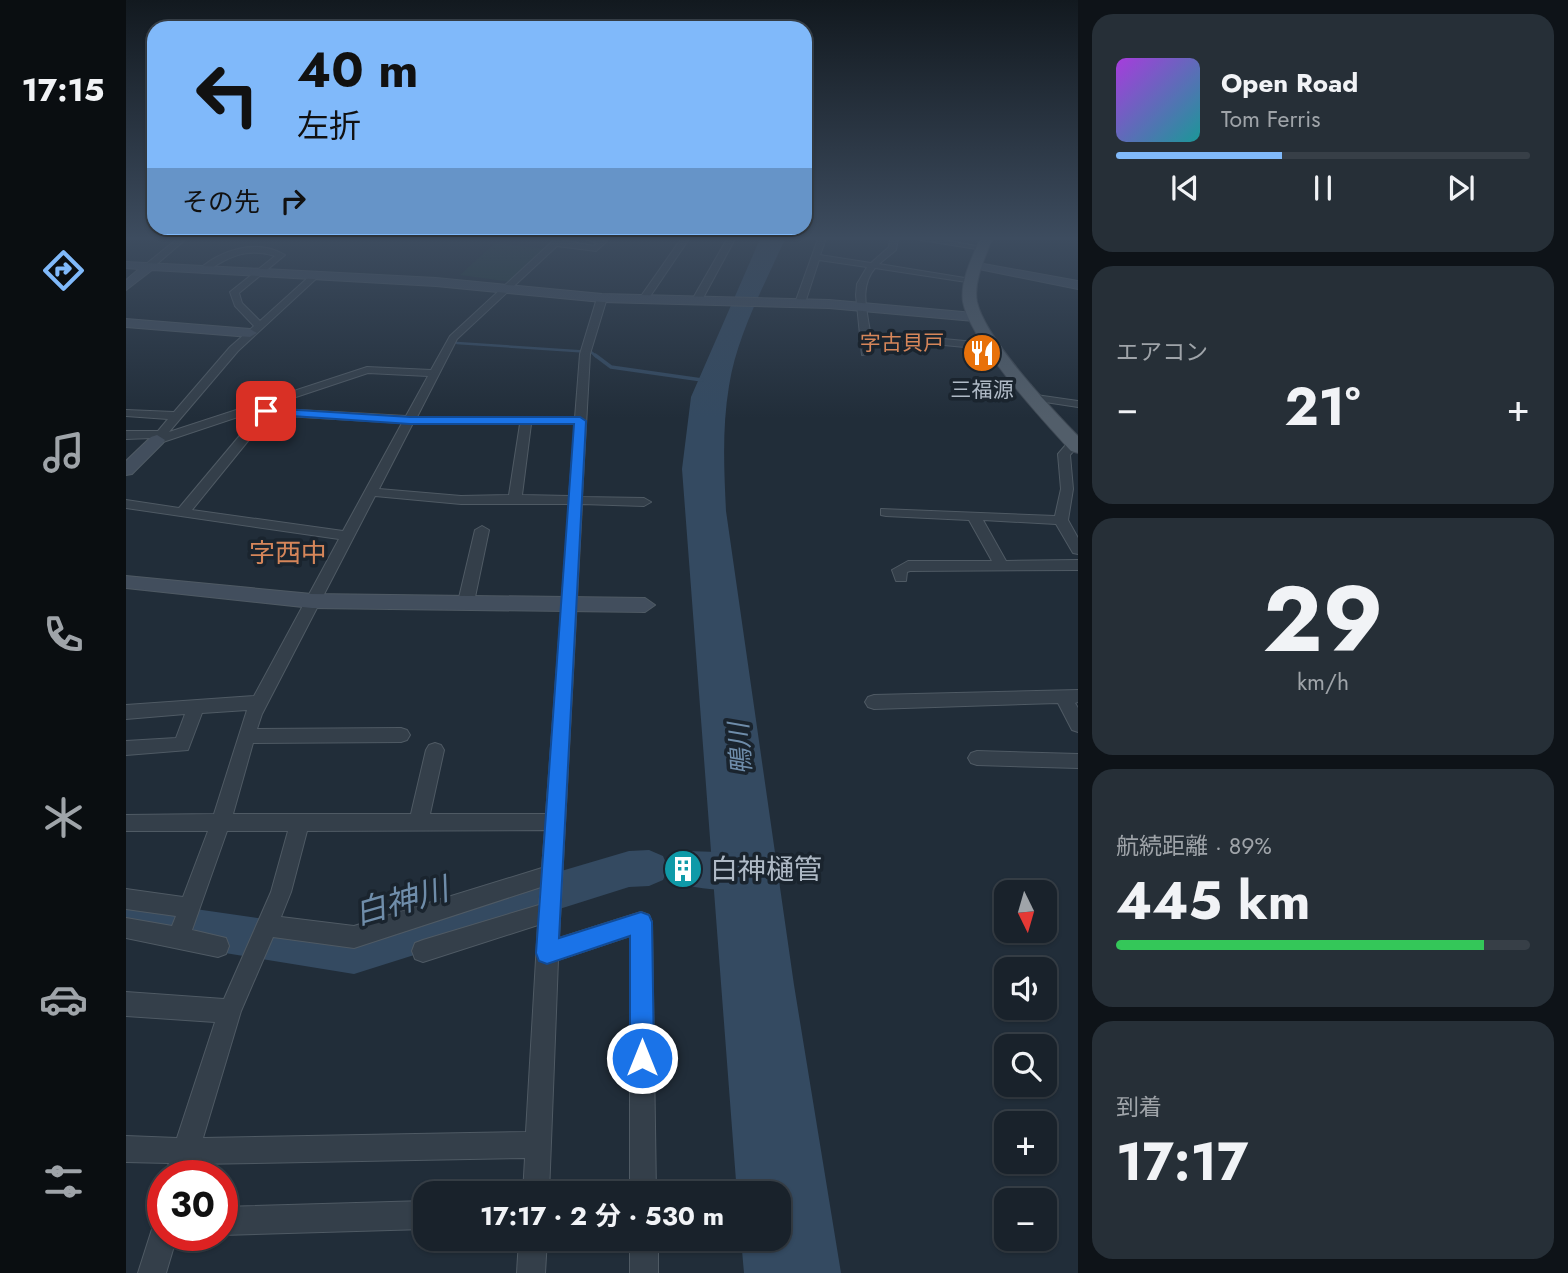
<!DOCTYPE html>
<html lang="ja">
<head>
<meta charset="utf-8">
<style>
  :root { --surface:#19222b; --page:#262f37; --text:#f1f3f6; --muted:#9fa4a9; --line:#373f47; --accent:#80b9fa }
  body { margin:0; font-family:Jost,"Noto Sans JP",sans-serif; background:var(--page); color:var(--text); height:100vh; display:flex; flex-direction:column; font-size:26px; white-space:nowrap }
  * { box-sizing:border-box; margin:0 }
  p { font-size:23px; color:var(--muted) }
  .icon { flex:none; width:38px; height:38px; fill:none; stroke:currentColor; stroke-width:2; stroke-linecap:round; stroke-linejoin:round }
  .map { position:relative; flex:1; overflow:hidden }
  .side { display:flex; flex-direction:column; gap:14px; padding:14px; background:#0e1318; width:490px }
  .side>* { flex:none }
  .top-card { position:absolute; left:21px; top:21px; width:665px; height:214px; border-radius:21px; box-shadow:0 2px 5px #0004,0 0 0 2px var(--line); background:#80b9fa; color:#111; overflow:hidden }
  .needle { width:46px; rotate:175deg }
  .buttons { position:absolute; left:868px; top:880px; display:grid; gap:14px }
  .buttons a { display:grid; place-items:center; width:63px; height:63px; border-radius:14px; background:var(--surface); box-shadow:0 2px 5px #0004,0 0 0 2px var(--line); font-size:35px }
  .speed { position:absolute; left:21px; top:1160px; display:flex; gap:14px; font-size:35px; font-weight:700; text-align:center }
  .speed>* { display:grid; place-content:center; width:91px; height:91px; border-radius:50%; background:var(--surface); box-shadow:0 2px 5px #0004,0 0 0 2px var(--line); line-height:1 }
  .speed .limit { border:10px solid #d22; background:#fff; color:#111 }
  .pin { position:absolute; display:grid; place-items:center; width:60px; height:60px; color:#fff; margin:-30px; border-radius:14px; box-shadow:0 4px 10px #0006 }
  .me { position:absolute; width:77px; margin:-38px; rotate:0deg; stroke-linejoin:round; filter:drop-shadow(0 0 5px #0008) }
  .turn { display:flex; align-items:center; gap:24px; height:147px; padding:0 35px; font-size:32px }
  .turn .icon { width:91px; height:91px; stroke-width:2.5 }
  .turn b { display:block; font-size:49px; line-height:60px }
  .then { display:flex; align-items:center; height:66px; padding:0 35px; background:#0003; gap:14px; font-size:26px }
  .big { font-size:52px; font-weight:700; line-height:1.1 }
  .side .card { flex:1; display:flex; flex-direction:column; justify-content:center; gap:10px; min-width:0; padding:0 24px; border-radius:21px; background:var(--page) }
  .side .dial { align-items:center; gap:0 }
  .dial b { font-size:91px; line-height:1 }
  .song { display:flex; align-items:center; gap:21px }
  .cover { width:84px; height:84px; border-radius:10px; background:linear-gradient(135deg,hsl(280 70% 55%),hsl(180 70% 35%)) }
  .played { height:7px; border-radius:4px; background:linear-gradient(90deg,var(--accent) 40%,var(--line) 40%) }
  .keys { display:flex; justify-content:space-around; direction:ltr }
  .heat { display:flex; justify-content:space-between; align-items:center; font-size:38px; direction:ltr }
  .charge { height:10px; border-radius:5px; background:linear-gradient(90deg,#34c759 89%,var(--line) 0) }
  .trip { position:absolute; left:287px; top:1181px; width:378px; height:70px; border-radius:21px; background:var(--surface); box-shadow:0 2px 5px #0004,0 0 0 2px var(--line); font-weight:700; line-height:70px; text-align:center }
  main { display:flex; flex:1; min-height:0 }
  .tabs { display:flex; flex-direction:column; width:126px; justify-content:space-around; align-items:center; background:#0a0e11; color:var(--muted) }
  .tabs .icon { width:49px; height:49px }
  .tabs .on { color:var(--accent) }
  .tabs b { font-size:32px; color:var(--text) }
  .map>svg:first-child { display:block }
  .green { fill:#223a3a }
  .water { fill:#344a61 }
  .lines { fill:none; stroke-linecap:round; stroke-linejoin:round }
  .stream-far1 { stroke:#344a61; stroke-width:2.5 }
  .stream { stroke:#344a61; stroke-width:3.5 }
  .river { fill:#344a61; fill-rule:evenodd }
  .street-casing { stroke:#4f5a64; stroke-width:2 }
  .secondary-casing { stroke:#4f5a64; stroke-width:2 }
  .primary-casing { stroke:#3e4853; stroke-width:2 }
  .street { fill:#343f4a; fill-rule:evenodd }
  .secondary { fill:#424e5d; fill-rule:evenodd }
  .primary { fill:#525e6a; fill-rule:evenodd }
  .route { fill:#1a73e8; stroke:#114b97; stroke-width:2 }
  .labels { text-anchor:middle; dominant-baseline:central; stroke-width:7; stroke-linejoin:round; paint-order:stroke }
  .far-neighbourhood-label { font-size:21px; fill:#d6865a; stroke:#1a242e }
  .far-poi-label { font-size:21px; fill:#afbac6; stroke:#1a242e }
  .neighbourhood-label { font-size:26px; fill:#d6865a; stroke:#1a242e }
  .water-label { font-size:26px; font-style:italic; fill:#6f8daa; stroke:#1a242e }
  .near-poi-label { font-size:28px; fill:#afbac6; stroke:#1a242e; text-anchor:start }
  .near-water-label { font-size:32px; font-style:italic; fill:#6f8daa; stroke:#1a242e }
</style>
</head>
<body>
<main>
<nav class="tabs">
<b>17:15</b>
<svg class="icon on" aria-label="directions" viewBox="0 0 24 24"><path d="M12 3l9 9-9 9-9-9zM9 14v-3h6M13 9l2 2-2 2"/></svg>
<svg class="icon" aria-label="music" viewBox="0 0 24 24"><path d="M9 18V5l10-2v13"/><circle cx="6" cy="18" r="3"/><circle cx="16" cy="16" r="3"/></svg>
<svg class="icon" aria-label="phone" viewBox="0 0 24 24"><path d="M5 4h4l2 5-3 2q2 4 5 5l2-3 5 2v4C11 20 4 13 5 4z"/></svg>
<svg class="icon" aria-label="climate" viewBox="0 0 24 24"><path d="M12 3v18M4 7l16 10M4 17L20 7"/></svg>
<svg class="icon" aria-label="car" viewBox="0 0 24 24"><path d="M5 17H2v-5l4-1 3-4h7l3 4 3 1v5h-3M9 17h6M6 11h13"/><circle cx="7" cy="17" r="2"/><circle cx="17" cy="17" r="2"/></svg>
<svg class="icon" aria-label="filters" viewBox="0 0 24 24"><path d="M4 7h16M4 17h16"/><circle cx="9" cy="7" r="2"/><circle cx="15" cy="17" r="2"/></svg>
</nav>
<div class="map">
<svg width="952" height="1273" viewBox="0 0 952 1273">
  <rect width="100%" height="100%" fill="#212d39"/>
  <polygon class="green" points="369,243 420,249 386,282 334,275"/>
  <path class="water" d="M634,239H659C638,286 611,335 603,386C596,428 598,469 600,511L668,985L715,1273H618L615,1239H653V1194H611L556,469L565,397Z"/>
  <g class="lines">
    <polyline class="stream-far1" points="331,343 465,352 471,357"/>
    <polyline class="stream" points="469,355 485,367 576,380"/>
    <g class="river">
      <polygon points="523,850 537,856 542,868 537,880 523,886 503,887 228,974 0,937 0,899 228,932 503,851"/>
      <path d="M561,851L623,853L637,859L642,871L637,883C612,893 572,891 547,881L542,869L547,857Z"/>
    </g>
    <defs>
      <g id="street">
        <polygon points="51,239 60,239 25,269 19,269 19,265"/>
        <path d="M429,239L468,246L471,243L460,239L481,241L470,251L431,246L331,339L291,417L449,418L454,354L471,298L476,295L481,298L464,354L456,497L518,498L525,502L518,506L456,504L433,938L515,912L523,915L526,922L530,1194H504V936L432,960L423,1194H397L399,1158L69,1164L65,1176H39L43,1163L0,1162V1136L51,1138L89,1022L0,1016V992L98,999L145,892L162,831H101L66,930L100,938L103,946L100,954L92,957L0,938V918L46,926L50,916L0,909V889L57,897L82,831H0V815L88,814L121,710L76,713L62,750L0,755V741L50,738L59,714L0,719V705L128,696L213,539L0,508V500L53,508L136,409L31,444L27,443L26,438L0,439V431H32L42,419L0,416V410L48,412L104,347L128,326L109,306L104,292L149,256C120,247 102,257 78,273L71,271C94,250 130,238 159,255L113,293L116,303L134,321L186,274L193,276L112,351L43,432L241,367L305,370L324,336ZM242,373L302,376L280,416L137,408ZM143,415L276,423L217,531L66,510ZM287,423L394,424L383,495L335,496L253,489ZM405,424H449L443,496L396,495ZM249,496L335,504H443L420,814H304L318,750L315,745L309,743L303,745L300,750L285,814H107L127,743L275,742L281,740L284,735L281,730L275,728L131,729L136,714ZM419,830L416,868L228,926L155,917L165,892L181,831ZM415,887L413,905L297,940L289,943L286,951L289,959L297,962L412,925L400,1132L77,1138L115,1011L147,937L228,948Z"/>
        <polygon points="555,239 563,239 521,301 515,301 513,299"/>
        <polygon points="601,239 609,239 576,300 568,302 566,300"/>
        <path d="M692,239H700L694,255L745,263L763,247L764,239H772L770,250L753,264L851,280L847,283L749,268C733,287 741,310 744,332L870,344L875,347L870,350L745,338V353L736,355L730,295L731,284L741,267L693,260L679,303L674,306L669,303Z"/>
        <polygon points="789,239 812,239 861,248 857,250"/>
        <polygon points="844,381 900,382 905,385 900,388 840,386 840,382"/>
        <polygon points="910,395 952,401 952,407 906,400 906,396"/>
        <polygon points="948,439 952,440 952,446 944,455 947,489 942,520 952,538 952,554 947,553 930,524 857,520 880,561 952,560 952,570 784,571 781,572 780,581 770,581 766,570 782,561 866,561 843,520 760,516 755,515 755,509 929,516 935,489 932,454 944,440"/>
        <polygon points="356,526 363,530 348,602 340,607 332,602 349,530"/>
        <polygon points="952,690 952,702 949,703 952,708 952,732 946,730 932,703 748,709 742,707 739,702 742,697 748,695"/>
        <polygon points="851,751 952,754 952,768 851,765 845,763 842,758 845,753"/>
        <polygon points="299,1201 299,1229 96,1235 96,1207"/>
        <polygon points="37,1222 37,1236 51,1236 40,1273 12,1273 27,1226"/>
        <polygon points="393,1239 421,1239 419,1273 391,1273"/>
        <rect x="504" y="1239" width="28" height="34"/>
      </g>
      <g id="secondary">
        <polygon points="0,262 310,278 476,294 703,300 848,313 854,317 848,321 703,308 476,302 310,286 26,270 0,290 0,280 13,269 0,268"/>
        <polygon points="852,263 952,281 952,289 848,268 848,264"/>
        <polygon points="0,319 124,329 131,333 124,337 0,327"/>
        <polygon points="31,435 39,440 37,443 6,474 0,475 0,461 25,437"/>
        <polygon points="0,576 186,594 519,598 529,605 519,612 186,608 0,588"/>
      </g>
      <path id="primary" d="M854,239H866C859,258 847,282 851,302C860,340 924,407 952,436V453L945,451C916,419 845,343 837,302C834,281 846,258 854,239Z"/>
    </defs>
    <use href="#street" class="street-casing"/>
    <use href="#secondary" class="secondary-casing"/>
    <use href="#primary" class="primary-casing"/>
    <use href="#street" class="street"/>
    <use href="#secondary" class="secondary"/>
    <use href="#primary" class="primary"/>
  </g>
  <linearGradient id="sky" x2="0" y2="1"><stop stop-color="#12191f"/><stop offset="0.57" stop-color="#3d4c5f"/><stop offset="1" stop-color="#3d4c5f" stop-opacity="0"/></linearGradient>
  <rect width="952" height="418" fill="url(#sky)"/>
  <polygon class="route" points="140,408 284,417 454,417 460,421 433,938 515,912 523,915 526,922 528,1058 525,1066 516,1070 508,1066 504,1058 504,936 421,964 413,961 410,953 448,424 284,424 136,414 136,409"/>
  <defs>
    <symbol id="restaurant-disc" viewBox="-11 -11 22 22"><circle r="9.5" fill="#e8710a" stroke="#1a242e"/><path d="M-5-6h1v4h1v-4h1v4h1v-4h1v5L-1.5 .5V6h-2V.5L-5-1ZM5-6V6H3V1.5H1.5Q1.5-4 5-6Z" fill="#fff"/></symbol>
    <symbol id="building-disc" viewBox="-11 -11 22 22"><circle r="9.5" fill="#0f9aa8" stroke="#1a242e"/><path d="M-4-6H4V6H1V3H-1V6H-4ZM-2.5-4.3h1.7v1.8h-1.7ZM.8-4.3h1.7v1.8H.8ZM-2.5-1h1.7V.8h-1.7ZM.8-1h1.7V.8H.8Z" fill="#fff"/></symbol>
  </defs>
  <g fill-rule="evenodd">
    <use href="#restaurant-disc" x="834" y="331" width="44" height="44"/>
    <use href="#building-disc" x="535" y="847" width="44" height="44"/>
  </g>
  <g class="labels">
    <g class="far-neighbourhood-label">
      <text x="776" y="343">字古貝戸</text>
    </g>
    <g class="far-poi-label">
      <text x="856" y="390">三福源</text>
    </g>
    <g class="neighbourhood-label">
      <text x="162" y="553">字西中</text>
    </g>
    <g class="water-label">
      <text transform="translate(614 749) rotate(-94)">鴨川</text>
    </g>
    <g class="near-poi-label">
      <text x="584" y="869">白神樋管</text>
    </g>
    <g class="near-water-label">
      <text transform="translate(275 901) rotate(-16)">白神川</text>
    </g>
  </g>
</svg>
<div class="buttons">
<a><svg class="needle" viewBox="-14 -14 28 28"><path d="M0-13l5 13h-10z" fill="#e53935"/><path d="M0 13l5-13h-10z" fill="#9fa4a9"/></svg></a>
<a><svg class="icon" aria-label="sound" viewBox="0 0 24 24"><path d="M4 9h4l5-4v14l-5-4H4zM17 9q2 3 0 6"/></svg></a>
<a><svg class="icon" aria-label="search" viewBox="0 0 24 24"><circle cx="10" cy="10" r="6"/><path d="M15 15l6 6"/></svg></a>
<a>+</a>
<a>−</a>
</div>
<div class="speed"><div class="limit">30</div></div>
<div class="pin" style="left:140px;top:411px;background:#d93025"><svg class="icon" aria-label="arrive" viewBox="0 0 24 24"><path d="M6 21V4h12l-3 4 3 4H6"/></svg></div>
<svg class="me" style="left:516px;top:1058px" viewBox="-20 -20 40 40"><circle r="17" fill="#1a73e8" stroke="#fff" stroke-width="3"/><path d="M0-11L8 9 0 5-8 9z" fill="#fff"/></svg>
<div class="trip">17:17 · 2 分 · 530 m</div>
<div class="top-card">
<div class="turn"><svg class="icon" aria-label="left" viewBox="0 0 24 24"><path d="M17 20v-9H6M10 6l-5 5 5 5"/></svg><div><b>40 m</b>左折</div></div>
<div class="then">その先<svg class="icon" aria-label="right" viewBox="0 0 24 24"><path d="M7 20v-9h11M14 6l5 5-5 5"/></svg></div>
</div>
</div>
<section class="side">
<div class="card">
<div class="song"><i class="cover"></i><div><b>Open Road</b><p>Tom Ferris</p></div></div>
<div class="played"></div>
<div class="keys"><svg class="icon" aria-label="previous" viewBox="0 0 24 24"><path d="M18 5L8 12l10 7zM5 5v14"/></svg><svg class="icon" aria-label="pause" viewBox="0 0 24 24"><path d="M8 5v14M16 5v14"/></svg><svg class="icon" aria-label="next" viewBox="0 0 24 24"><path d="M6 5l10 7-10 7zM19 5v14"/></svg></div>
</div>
<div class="card"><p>エアコン</p>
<div class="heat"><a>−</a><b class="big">21°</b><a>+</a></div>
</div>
<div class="card dial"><b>29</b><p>km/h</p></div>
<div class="card"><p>航続距離 · 89%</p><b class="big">445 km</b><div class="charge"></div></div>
<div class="card"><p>到着</p><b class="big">17:17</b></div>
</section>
</main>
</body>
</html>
